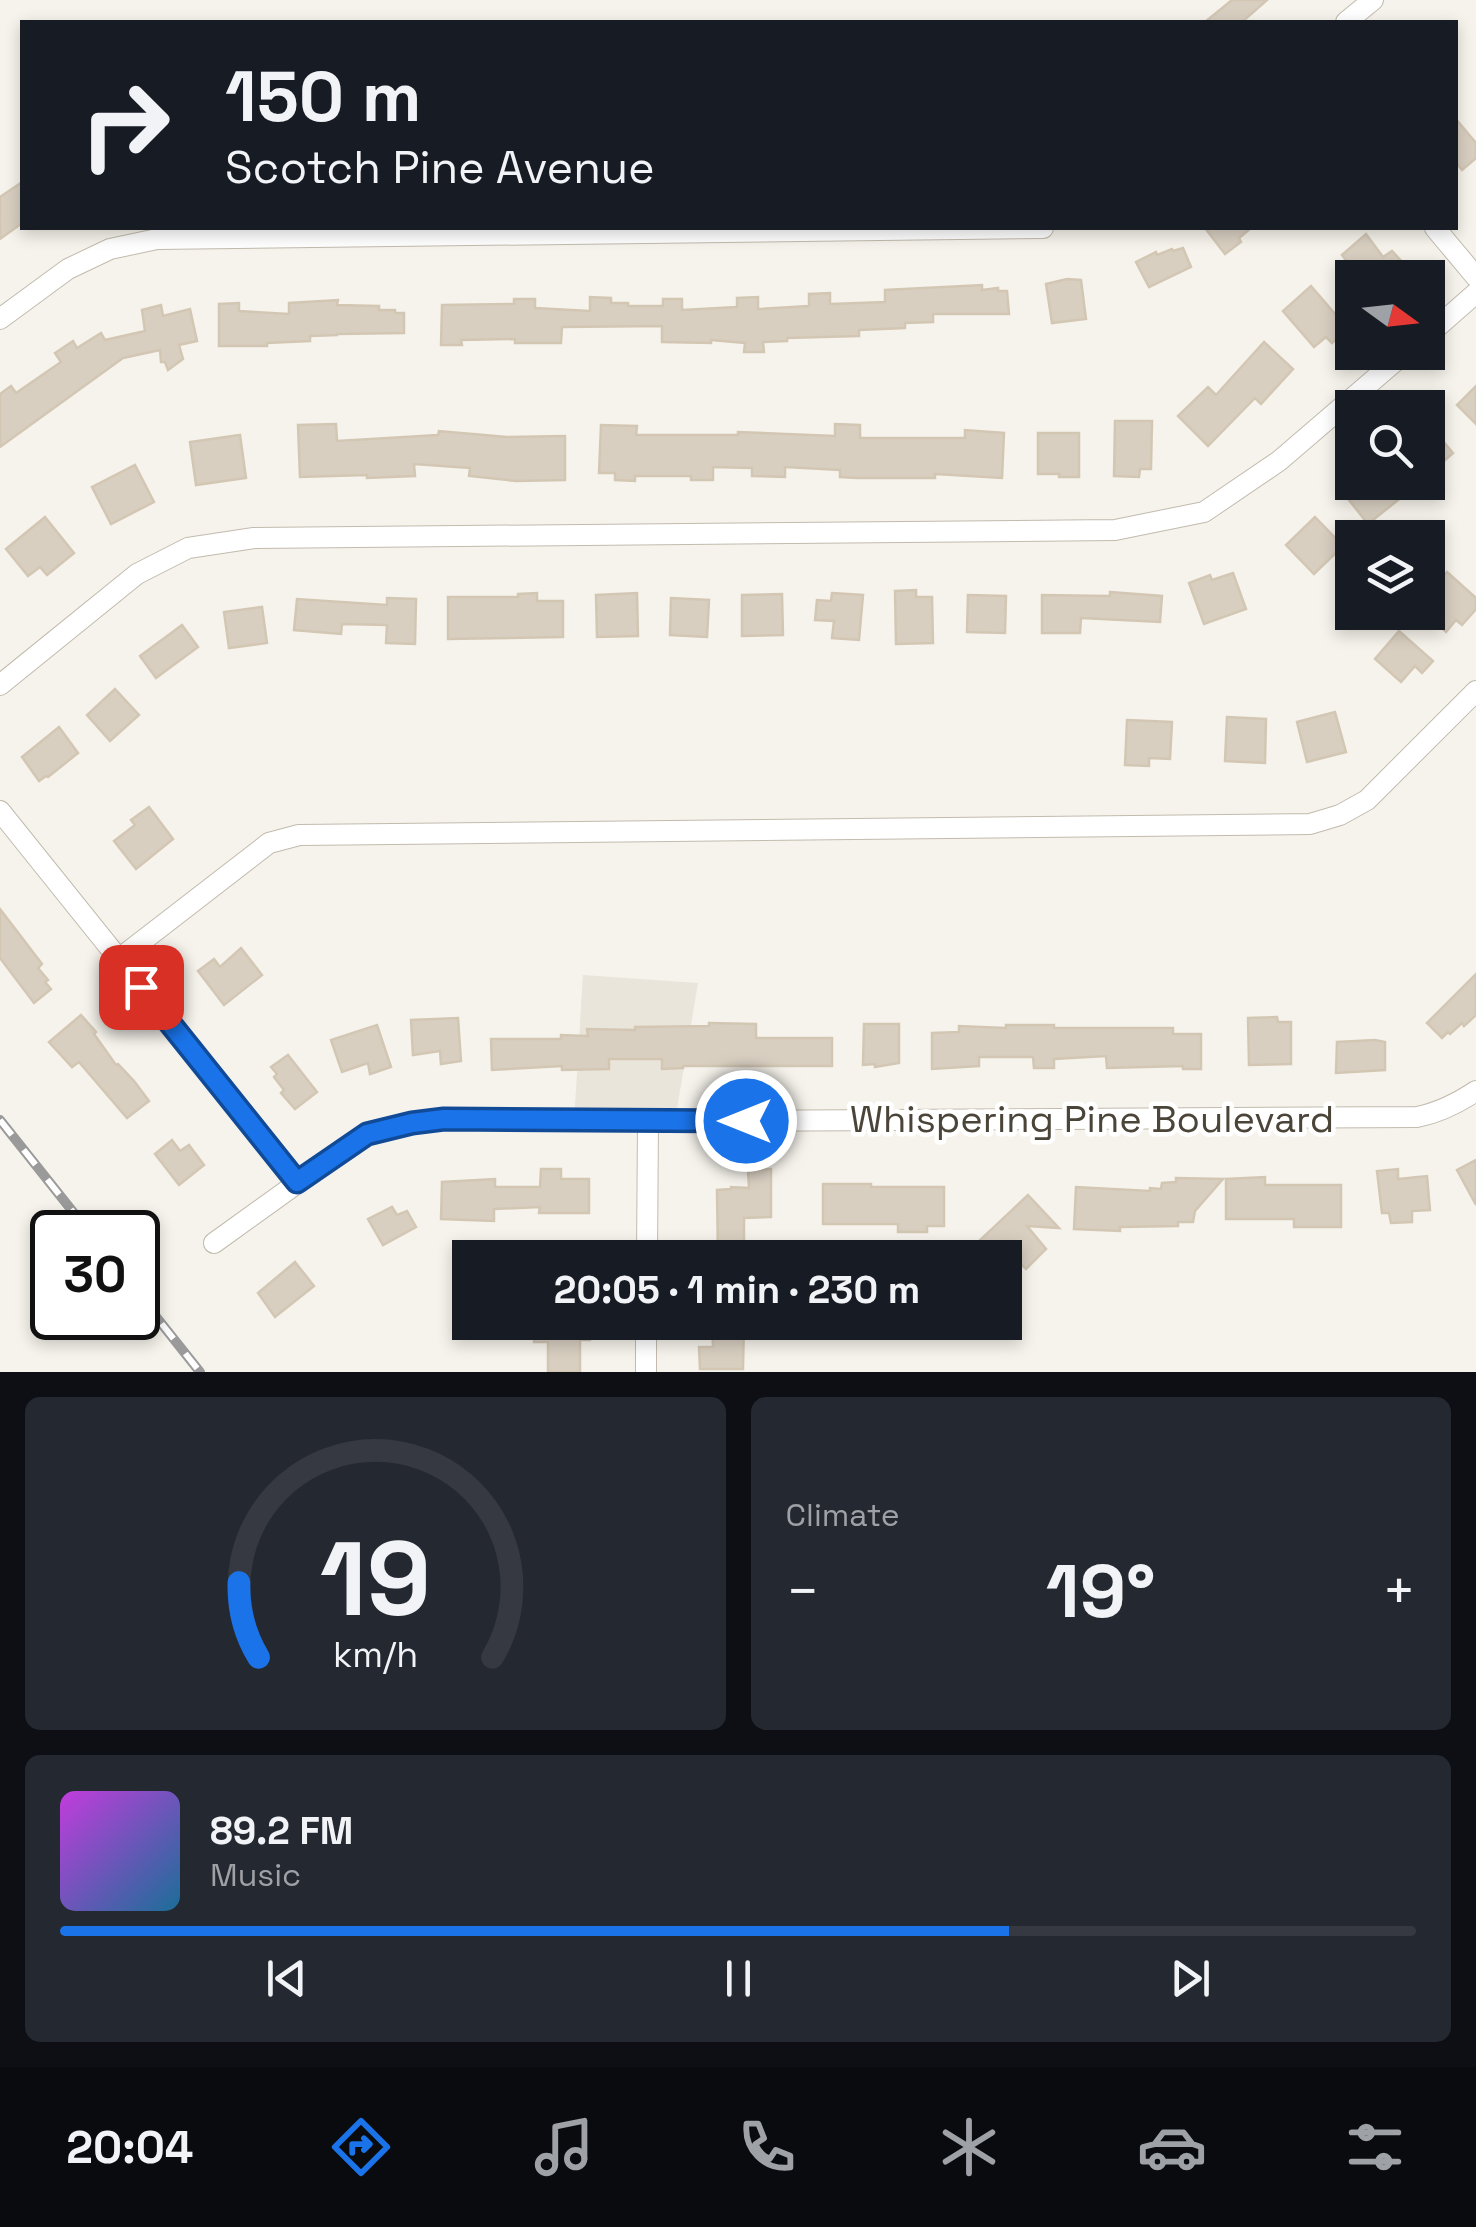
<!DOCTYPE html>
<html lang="en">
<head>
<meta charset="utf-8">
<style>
  :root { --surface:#171b24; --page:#242831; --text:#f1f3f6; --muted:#9ea1a6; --line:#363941; --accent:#1a73e8 }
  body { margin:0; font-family:"Space Grotesk",sans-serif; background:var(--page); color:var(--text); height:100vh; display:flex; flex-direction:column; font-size:38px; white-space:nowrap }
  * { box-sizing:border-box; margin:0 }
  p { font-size:32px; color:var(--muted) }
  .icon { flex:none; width:55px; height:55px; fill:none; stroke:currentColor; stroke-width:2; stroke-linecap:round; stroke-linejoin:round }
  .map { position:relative; height:1372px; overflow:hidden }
  .details { display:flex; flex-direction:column; gap:25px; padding:25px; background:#0d0f14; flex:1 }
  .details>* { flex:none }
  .hud { position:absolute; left:20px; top:20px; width:1438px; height:210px; border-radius:0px; box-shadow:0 5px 15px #0003; background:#171b24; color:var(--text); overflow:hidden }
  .needle { width:65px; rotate:105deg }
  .fabs { position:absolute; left:1335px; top:260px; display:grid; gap:20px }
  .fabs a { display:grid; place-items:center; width:110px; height:110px; border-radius:0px; background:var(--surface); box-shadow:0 5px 15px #0003; font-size:50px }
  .speed { position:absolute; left:30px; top:1210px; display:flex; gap:20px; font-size:50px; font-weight:700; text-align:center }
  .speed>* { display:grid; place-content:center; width:130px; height:130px; border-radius:50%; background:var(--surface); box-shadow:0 5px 15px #0003; line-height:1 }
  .speed .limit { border:5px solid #111; border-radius:15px; background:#fff; color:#111 }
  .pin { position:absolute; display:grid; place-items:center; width:85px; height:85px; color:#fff; margin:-42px; border-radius:20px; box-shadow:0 5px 15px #0006 }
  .me { position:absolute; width:110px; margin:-55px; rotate:270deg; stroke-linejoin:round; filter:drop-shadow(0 0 8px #0008) }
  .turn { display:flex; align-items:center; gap:35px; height:210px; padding:0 40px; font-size:45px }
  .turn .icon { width:130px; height:130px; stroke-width:2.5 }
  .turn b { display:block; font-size:70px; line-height:85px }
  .big { font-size:75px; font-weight:700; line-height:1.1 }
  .details .card { flex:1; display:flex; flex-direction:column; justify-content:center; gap:15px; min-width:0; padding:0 35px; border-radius:15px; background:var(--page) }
  .details .dial { align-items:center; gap:0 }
  .dial svg { height:260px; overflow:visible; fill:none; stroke:var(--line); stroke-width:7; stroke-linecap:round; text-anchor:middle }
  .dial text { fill:var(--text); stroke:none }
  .song { display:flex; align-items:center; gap:30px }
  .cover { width:120px; height:120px; border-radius:15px; background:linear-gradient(135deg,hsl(290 70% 55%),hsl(200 70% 35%)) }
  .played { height:10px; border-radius:5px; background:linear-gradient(90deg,var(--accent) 70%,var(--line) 70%) }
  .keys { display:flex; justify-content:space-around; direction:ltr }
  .heat { display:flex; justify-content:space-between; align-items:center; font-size:55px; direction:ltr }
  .details .tiles { flex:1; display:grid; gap:25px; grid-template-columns:1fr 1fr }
  .card:last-child { grid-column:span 2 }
  .trip { position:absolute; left:452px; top:1240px; width:570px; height:100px; border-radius:0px; background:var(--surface); box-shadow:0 5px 15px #0003; font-weight:700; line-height:100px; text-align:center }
  .tabs { display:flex; height:160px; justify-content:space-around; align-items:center; background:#090b0e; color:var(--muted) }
  .tabs .icon { width:70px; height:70px }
  .tabs .on { color:var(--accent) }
  .tabs b { font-size:45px; color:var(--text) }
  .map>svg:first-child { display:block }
  .residential { fill:#eae5da }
  .building { fill:#d8cfc1; stroke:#d3c7b4; stroke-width:2.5 }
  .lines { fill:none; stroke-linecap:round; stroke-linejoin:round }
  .street-casing { stroke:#c2bbae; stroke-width:22 }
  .street { stroke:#fff; stroke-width:20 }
  .rail-casing { stroke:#9a9a9a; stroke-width:10 }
  .rail { stroke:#fff; stroke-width:6; stroke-dasharray:19; stroke-linecap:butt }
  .route-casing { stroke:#114b97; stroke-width:25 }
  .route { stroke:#1a73e8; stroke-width:18 }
  .labels { text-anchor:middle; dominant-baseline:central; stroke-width:9; stroke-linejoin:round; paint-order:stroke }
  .street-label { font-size:38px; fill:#4b4439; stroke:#fff }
</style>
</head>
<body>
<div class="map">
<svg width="1476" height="1372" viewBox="0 0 1476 1372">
  <rect width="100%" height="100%" fill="#f6f3ec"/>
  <polygon class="residential" points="583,975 698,983 675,1121 574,1121"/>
  <g class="building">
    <polygon points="1232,0 1267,0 1242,22 1205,22"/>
    <polygon points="1455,118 1476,143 1476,158 1462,170 1455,161"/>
    <polygon points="22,182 22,223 0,239 0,197"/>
    <polygon points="1205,228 1251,228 1239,238 1241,242 1225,254"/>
    <polygon points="1366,234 1383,257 1392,251 1405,265 1391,278 1360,278 1342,255"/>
    <polygon points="1183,248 1191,267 1149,287 1136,262 1156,252 1157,255 1172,249 1173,251"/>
    <polygon points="1067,279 1081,280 1086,319 1052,323 1046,284"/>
    <polygon points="982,285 982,290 998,288 998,291 1007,291 1009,314 933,314 933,322 905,323 905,328 859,330 859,336 787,338 787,341 763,342 764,352 744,352 745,343 711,340 711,343 662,342 662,326 562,327 561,343 515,343 515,339 461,340 462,345 441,345 442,305 514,304 514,299 535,299 535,308 590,311 590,297 611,298 611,303 628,303 628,306 663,306 663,299 682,299 682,310 737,307 737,298 758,297 758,309 809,306 809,294 830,293 830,304 885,302 885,290"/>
    <polygon points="1311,286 1348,329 1332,343 1326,337 1314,347 1283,311"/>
    <polygon points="338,300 337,305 379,306 379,310 395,310 395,313 404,313 404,333 337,334 337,335 310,336 310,341 267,343 267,346 219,346 219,304 239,303 239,311 289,314 289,303"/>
    <polygon points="161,305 163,316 190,309 197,341 179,345 183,359 168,370 165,362 161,362 160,350 123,358 0,447 0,394 11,386 16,393 61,362 55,353 73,341 77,348 101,333 105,340 145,331 142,310"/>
    <polygon points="1264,342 1293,369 1261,404 1255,398 1208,446 1178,416 1208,387 1216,395"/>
    <polygon points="1476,386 1476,424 1457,405"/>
    <polygon points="1115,421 1152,421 1151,469 1140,469 1139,477 1114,476"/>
    <polygon points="1428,423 1453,453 1428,475"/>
    <polygon points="336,424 337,441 438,435 439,431 507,437 565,436 565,480 516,481 469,476 470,468 414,464 415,476 367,478 367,475 300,477 298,425"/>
    <polygon points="835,424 860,425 860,438 965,438 965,430 1004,433 1002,478 935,474 935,478 857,478 840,477 840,470 785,467 785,477 752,476 752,468 713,467 713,480 691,480 691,476 635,476 635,481 615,480 615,473 599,473 601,425 637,426 636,435 738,435 738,432 835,436"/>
    <polygon points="1038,433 1079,433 1079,477 1059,477 1059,474 1038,474"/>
    <polygon points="240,435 246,478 196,485 190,442"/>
    <polygon points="135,465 154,502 111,524 92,487"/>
    <polygon points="1350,482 1384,482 1398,500 1368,524 1341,490"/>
    <polygon points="45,517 74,553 47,575 40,567 28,576 6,549"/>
    <polygon points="1315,517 1343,546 1314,574 1286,545"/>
    <polygon points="1447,572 1476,598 1476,609 1462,625 1456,620 1446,632 1431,618 1442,605 1429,593"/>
    <polygon points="1233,573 1246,609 1204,624 1189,583 1210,575 1212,580"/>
    <polygon points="916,590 916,597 932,597 933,643 896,644 895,591"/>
    <polygon points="1110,592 1162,596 1160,622 1081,618 1080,633 1042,633 1042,595 1110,596"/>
    <polygon points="537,593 537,601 563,601 563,637 448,639 448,597 518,597 518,594"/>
    <polygon points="637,593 638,636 597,637 596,595"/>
    <polygon points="832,593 863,595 859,640 832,638 834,621 815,620 817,600 831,601"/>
    <polygon points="782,594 783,635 742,636 742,595"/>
    <polygon points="968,595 1006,596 1005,633 967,632"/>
    <polygon points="387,598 416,599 415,644 386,643 387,625 342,624 341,634 294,630 297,599 387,605"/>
    <polygon points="671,598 709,600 707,637 670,635"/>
    <polygon points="262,607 267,643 229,648 224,612"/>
    <polygon points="182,625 198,647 156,678 140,656"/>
    <polygon points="1399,631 1433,661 1422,673 1415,666 1401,682 1375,659"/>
    <polygon points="115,689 139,715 110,741 87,715"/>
    <polygon points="1335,712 1346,752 1307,762 1297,722"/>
    <polygon points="1227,717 1266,719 1265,763 1225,761"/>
    <polygon points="1127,720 1172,722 1170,759 1149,758 1149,766 1125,765"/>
    <polygon points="59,727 78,753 48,777 46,776 39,781 22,757"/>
    <polygon points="149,807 173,839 136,869 114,841 135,825 131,820"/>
    <polygon points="0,909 42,964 38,968 48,980 45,982 51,989 34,1003 0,958"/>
    <polygon points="241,948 262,975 224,1005 198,971 214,959 220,967"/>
    <polygon points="1476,974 1476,1015 1464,1026 1462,1023 1450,1034 1448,1032 1442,1038 1427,1023"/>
    <polygon points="81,1015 96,1032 94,1034 116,1065 118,1064 134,1081 149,1101 127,1118 79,1062 72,1067 49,1042"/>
    <polygon points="1277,1017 1278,1022 1291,1022 1291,1064 1249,1065 1248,1018"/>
    <polygon points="458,1018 461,1061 441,1064 440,1051 413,1055 411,1020"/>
    <polygon points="709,1023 756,1024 756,1038 832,1038 832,1066 683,1066 683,1068 662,1069 662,1059 609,1059 609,1069 562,1070 562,1066 492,1070 491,1039 561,1039 561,1035 588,1036 587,1029 635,1030 635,1027 709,1026"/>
    <polygon points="864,1024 899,1024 899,1063 875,1067 875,1064 863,1065"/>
    <polygon points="377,1025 391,1067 370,1074 368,1063 342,1072 331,1040"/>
    <polygon points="1006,1025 1054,1025 1054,1028 1173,1028 1173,1034 1201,1034 1201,1069 1183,1069 1183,1066 1107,1068 1106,1056 1054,1059 1054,1068 1034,1068 1033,1057 979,1057 979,1066 932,1069 932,1033 959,1032 959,1026 1006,1028"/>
    <polygon points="1375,1040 1385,1042 1385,1070 1336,1073 1337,1042"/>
    <polygon points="288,1055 317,1092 295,1109 281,1093 284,1090 274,1077 277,1074 271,1067"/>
    <polygon points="172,1140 180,1151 189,1145 204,1165 179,1185 155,1154"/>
    <polygon points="1476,1160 1476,1205 1457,1170"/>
    <polygon points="541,1169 561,1169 561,1179 589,1179 589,1213 539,1213 540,1207 494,1209 494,1221 441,1219 442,1182 495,1179 495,1187 540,1187"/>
    <polygon points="771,1169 771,1217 744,1218 744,1258 718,1258 717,1190 731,1189 731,1187 749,1188 748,1170"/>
    <polygon points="1398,1169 1398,1179 1427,1176 1430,1210 1412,1211 1412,1222 1391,1223 1389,1213 1382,1213 1377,1171"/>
    <polygon points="1265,1177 1265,1185 1341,1185 1341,1227 1294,1227 1294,1219 1226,1219 1226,1179"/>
    <polygon points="1176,1178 1223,1179 1195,1211 1193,1222 1178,1222 1178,1226 1120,1227 1120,1231 1074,1229 1076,1187 1150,1191 1150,1188 1161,1189 1162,1183 1176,1182"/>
    <polygon points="823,1184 871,1184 871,1187 944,1187 944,1226 927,1226 927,1232 898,1232 898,1224 823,1224"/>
    <polygon points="1028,1195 1059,1228 1027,1226 1046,1249 1026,1269 1018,1261 1005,1273 1005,1258 994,1258 979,1241"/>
    <polygon points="392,1207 397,1215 407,1211 416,1227 383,1245 368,1219"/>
    <polygon points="295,1262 314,1286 275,1317 258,1293"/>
    <polygon points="712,1322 744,1322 743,1369 700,1369 699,1347 713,1347"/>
    <polygon points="534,1325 590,1325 590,1340 580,1340 580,1372 548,1372 548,1342 534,1342"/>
  </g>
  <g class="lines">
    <defs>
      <g id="street">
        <polyline points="1346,22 1373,0"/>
        <polyline points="1435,228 1476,277"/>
        <polyline points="0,319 68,269 110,249 157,239 1043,228"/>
        <polyline points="1428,335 1476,293"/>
        <polyline points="0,685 137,574 188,548 254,538 1115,530 1204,512 1279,461 1406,352"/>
        <polyline points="0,811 297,1181"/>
        <polyline points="119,959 269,843 299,835 1310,824 1340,815 1367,800 1476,691"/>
        <path d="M214,1243L367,1133L412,1123L444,1119L707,1121L1417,1117C1438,1113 1458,1103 1476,1091"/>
        <polyline points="647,1258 648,1121"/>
        <polyline points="646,1372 646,1322"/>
      </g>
    </defs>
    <use href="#street" class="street-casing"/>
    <use href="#street" class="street"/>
    <defs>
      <g id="rail">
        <polyline points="0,1120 89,1232"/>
        <polyline points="138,1294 200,1372"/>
      </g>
    </defs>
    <use href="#rail" class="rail-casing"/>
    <use href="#rail" class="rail"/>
  </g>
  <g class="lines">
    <defs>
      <polyline id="route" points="141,987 297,1182 367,1134 412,1123 444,1119 746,1121"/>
    </defs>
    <use href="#route" class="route-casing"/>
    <use href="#route" class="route"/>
  </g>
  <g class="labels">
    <g class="street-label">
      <text x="1092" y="1119">Whispering Pine Boulevard</text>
    </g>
  </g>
</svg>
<div class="fabs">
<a><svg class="needle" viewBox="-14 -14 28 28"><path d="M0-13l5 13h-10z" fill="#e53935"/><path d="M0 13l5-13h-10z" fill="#9ea1a6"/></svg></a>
<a><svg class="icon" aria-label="search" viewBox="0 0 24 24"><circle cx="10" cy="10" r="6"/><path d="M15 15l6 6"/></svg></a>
<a><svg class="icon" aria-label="layers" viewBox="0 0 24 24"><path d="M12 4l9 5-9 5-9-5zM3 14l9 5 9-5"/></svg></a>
</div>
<div class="speed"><div class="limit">30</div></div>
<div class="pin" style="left:141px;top:987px;background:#d93025"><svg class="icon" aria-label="arrive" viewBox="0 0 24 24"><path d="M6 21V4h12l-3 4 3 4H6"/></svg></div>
<svg class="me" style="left:746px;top:1121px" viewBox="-20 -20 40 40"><circle r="17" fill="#1a73e8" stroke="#fff" stroke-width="3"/><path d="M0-11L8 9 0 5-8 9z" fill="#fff"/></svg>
<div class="trip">20:05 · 1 min · 230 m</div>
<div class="hud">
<div class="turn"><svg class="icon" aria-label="right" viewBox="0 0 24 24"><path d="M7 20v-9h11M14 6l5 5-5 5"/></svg><div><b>150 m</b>Scotch Pine Avenue</div></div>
</div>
</div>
<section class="details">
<div class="tiles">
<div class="card dial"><svg viewBox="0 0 100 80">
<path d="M14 69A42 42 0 1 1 86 69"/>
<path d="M14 69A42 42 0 0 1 8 46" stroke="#1a73e8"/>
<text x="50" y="56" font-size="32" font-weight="700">19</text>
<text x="50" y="72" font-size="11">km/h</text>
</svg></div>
<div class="card"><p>Climate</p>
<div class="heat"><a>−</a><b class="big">19°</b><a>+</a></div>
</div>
<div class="card">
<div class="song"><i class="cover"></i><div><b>89.2 FM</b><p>Music</p></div></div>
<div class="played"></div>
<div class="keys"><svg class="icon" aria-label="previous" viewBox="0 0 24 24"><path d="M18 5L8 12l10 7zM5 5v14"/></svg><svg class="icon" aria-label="pause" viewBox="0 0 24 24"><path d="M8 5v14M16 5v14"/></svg><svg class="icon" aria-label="next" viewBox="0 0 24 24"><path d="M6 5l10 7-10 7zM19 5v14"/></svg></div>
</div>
</div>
</section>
<nav class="tabs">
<b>20:04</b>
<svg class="icon on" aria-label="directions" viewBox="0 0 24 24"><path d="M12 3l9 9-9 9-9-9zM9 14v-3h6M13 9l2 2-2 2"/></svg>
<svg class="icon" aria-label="music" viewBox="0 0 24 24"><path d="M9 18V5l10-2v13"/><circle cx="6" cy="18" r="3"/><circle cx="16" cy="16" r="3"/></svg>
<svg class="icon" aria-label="phone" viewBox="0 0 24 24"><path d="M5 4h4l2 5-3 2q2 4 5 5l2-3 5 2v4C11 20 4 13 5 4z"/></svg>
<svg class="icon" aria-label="climate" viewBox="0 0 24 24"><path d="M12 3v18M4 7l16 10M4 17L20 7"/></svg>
<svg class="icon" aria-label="car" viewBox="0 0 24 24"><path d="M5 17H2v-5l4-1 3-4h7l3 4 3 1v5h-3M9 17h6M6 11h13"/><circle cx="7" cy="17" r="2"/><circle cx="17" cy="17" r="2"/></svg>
<svg class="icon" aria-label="filters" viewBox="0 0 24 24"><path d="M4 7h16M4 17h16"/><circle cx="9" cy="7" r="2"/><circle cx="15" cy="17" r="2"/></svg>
</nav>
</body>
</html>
